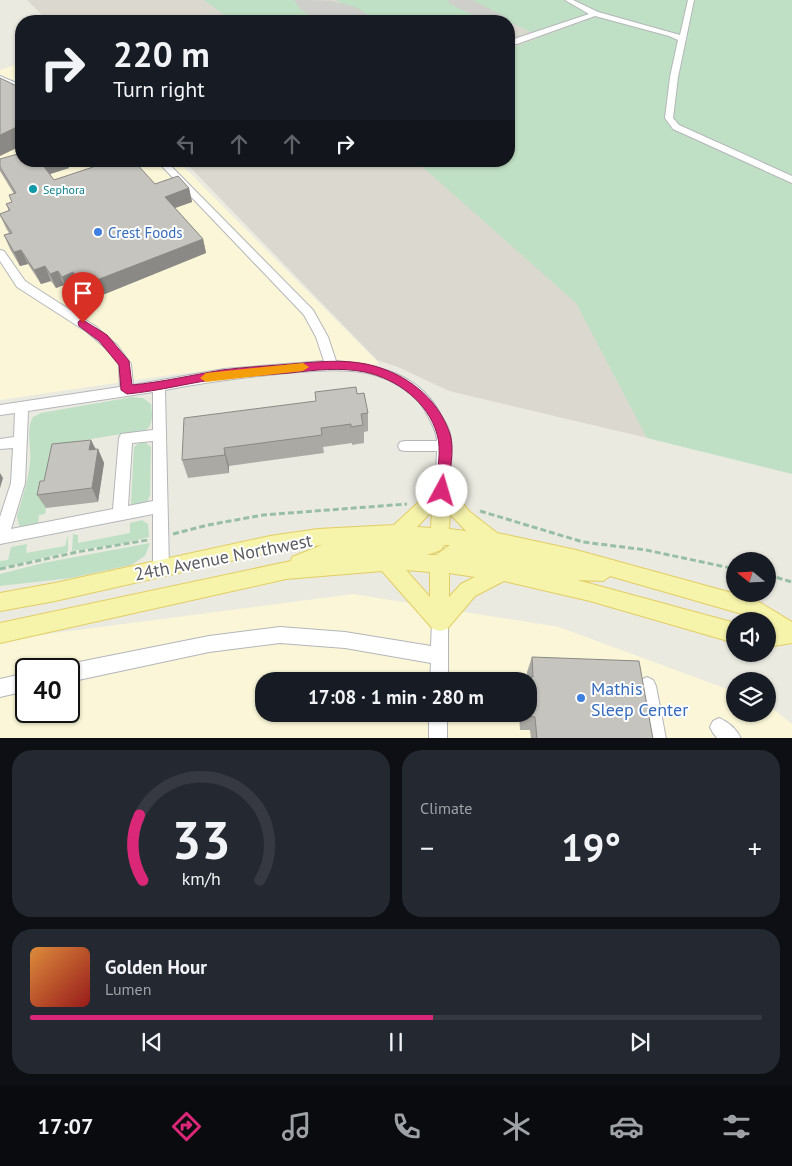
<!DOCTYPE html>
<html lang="en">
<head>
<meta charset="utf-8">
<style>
  :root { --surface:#171b24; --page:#242831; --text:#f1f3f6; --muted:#9ea1a6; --line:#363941; --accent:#db2777 }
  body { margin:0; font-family:"PT Sans",sans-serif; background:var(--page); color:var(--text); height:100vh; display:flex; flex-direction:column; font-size:19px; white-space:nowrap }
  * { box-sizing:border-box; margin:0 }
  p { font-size:16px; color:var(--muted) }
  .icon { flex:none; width:28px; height:28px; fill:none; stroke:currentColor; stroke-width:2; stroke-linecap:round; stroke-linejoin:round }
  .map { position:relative; height:738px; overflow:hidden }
  .drawer { display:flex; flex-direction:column; gap:12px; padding:12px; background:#0d0f14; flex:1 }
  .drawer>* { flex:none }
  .banner { position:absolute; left:15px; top:15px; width:500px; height:152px; border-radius:20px; box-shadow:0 1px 4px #0004; background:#171b24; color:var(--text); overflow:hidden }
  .needle { width:32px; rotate:288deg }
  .buttons { position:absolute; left:726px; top:552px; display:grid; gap:10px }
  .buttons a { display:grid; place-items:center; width:50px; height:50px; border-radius:50%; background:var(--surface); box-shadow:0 1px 4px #0004; font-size:25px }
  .speed { position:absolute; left:15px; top:658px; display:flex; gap:10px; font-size:25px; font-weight:700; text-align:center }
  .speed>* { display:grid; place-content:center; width:65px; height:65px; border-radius:50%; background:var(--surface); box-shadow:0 1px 4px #0004; line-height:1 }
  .speed .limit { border:2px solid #111; border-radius:8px; background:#fff; color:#111 }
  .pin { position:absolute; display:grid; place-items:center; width:42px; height:42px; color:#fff; margin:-51px -21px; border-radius:50% 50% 50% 0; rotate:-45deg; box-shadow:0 0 5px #0007 }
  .pin .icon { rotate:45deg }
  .me { position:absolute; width:55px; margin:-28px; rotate:6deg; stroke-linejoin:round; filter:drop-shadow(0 0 4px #0008) }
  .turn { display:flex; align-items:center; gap:18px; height:105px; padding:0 15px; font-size:22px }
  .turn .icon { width:65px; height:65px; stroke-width:2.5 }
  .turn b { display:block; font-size:35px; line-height:42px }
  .lanes { display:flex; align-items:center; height:48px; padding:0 15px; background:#0003; justify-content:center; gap:25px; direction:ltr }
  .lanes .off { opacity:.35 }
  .big { font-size:38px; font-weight:600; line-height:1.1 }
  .drawer .card { flex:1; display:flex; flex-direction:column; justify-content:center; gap:8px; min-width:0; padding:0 18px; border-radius:20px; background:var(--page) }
  .drawer .dial { align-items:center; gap:0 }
  .dial svg { height:130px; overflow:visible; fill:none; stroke:var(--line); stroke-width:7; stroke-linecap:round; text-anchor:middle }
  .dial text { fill:var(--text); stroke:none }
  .song { display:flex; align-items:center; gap:15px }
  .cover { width:60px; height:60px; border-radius:8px; background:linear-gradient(135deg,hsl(30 70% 55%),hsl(0 70% 35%)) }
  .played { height:5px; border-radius:2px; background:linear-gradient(90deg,var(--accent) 55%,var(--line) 55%) }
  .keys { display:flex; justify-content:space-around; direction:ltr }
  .heat { display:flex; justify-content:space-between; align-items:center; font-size:28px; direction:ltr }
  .drawer .tiles { flex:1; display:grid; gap:12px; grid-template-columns:1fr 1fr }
  .card:last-child { grid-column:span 2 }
  .trip { position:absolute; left:255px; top:672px; width:282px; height:50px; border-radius:20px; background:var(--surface); box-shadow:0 1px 4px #0004; font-weight:600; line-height:50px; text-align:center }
  .menu { display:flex; height:80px; justify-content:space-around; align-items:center; background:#090b0e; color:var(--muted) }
  .menu .icon { width:35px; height:35px }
  .menu .current { color:var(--accent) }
  .menu b { font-size:22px; color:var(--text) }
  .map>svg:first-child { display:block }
  .commercial { fill:#faf6d7; fill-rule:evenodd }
  .education { fill:#dbd9cf }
  .green { fill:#bfe0c4 }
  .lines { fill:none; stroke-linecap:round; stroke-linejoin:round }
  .taxiway { fill:#cececa; fill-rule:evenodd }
  .runway { fill:#cececa; fill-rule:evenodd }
  .minor-casing { stroke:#b4b6ba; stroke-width:2 }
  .major-casing { stroke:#e2ce63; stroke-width:2 }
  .path { stroke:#98bea7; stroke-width:3; stroke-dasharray:6 3; stroke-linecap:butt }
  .minor { fill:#fff; fill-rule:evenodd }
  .major { fill:#f6f3ab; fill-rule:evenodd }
  .wall { fill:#aaa9a3 }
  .shaded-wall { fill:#8b8985 }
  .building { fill:#c6c4be; stroke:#8b8985 }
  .route { fill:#db2777; stroke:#8e194d }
  .slow { fill:#f59e0b }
  .culture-dot { fill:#0f9aa8; stroke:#fff; stroke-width:2 }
  .shop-dot { fill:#3f7fe0; stroke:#fff; stroke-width:2 }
  .labels { text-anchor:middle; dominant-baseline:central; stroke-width:4; stroke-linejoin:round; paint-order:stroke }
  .far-culture-label { font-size:12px; fill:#0d838f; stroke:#fff; text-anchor:start }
  .shop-label { font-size:15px; fill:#366cbe; stroke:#fff; text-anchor:start }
  .near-street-label { font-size:18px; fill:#5a5c60; stroke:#fff }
  .near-shop-label { font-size:18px; fill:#366cbe; stroke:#fff; text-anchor:start }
</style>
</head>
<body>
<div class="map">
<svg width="792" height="739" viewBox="0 0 792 739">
  <rect width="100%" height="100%" fill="#ebeae1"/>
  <g class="commercial">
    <polygon points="21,63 21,161 178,161 378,362 378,365 343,361 272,365 177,374 0,400 0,70"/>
    <path d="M353,594L559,627L735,692V714H768V705L792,724V738H0V640ZM26,669H69V711H26ZM264,681H529V714H264Z"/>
  </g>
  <polygon class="education" points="27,0 792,0 792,472 449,391 398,367 377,360 184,161 509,161 509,21 48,21"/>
  <g class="green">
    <polygon points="204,0 298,0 331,21 233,21"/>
    <polygon points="336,0 450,0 490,21 372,21"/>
    <polygon points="466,0 563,0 582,9 588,14 539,32 530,32"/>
    <polygon points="573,0 792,0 792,474 647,438 576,303 416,161 509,161 509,49 603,14"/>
    <path d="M132,397L143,398L151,404C152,413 154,424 146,430L79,441L78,449L48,496L45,514L39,515L38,525L22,527L19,525L17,516C22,499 28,481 30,463C32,448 25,430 33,417L41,413Z"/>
    <polygon points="139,443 146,443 151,447 150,495 147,503 133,506 131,503 134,447"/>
    <polygon points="142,520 148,524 149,537 125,543 72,551 73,534 78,535 78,543 130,533 130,523"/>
    <polygon points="68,535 68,552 0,568 0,561 8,560 11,547 27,544 26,553 65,546"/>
    <polygon points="150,543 145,556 131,565 71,578 0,586 0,574 43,563"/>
  </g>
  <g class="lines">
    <polygon class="taxiway" points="448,0 472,0 506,17 509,21 485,21 450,4"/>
    <path class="runway" d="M294,0C326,0 355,0 375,21H319L301,10Z"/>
    <defs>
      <g id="minor">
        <polygon points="565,0 573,0 598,12 680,35 688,0 694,0 678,77 673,118 679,125 792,176 792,183 673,129 665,118 670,77 678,40 669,36 595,16 517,44 511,44 511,40 589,14"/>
        <polygon points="0,76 21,85 21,90 0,81"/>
        <path d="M157,161H166L313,310L328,337L336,361C380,365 421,374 442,417C445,422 449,428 450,434C454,446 450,477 449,491L447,495L442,497L437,495L435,491L437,451H405L400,450L398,446L400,442L405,441H437C437,432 432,424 428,416C418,394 391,378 367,373C341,368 314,371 287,373C246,377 206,382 165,390L169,568L166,573L161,575L156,573L153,568V514L0,544V517L11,483L13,448L0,449V439L14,437L15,413L0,415V405L120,387L119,365L109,351L87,332L17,287L0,261V250L4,251L25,281L95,326L117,345L131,364L133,385L224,369L324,361L316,337L304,315ZM153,392V430L121,434L119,438L113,509L11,529L25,483L28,411ZM153,441V501L128,506L132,443Z"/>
        <polygon points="440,614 446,616 448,622 448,681 430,681 431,663 345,648 280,643 209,652 69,682 69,669 62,669 69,664 209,636 280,627 345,632 431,646 432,622 434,616"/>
        <polygon points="26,673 26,691 0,697 0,679"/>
        <polygon points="647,677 653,680 656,686 666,739 648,739 638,686 641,680"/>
        <rect x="429" y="714" width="18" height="25"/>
        <path d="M719,718C728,722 737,729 741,739H718L713,733L710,727L713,721Z"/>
      </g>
      <path id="major" d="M442,484L448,486L470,512L497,533L576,550L754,599L792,622V643L768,647V621H757L749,616L610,576L603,581L577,580L735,623V643L590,601L504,581L475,596L447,629L440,631L433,629L382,571L286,579L0,643V623L291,561L292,557L322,545L270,552L55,601L0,611V593L55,583L270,536L318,529L394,525L436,486ZM432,511L431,528L417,527ZM450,514L466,531L449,529ZM444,545H450L436,555H427L441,550ZM406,570L430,572V597ZM449,573L475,577L461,584L449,597Z"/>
    </defs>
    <use href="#minor" class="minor-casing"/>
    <use href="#major" class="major-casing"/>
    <g class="path">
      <polyline points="480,511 583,542 646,550 735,569"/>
      <polyline points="173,534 208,525 263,515 407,504"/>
      <polyline points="0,569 77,552 148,540"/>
      <polyline points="768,575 792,582"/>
    </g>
    <use href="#minor" class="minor"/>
    <use href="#major" class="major"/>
  </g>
  <g class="wall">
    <polygon points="0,159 69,168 50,174 51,176 54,180 101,165 100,163 155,184 189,188 192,202 175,208 203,239 206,253 95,298 87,287 81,290 79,287 68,291 64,285 56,288 51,281 41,284 28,264 20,266 10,249 4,235 9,233 6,228 0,215 9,211 6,204 12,202 9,195 14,194 0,171"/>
    <polygon points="357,394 368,413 368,431 364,432 364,443 352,445 352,443 323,447 324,453 229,466 229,473 188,478 182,460 316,401"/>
    <polygon points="91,440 96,449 98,449 104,463 98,502 46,508 37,495"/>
    <polygon points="532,657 653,739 531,739 530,730 520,730 519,714 529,714 529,681 520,681 522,677 527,677 527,672"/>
  </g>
  <g class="shaded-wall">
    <polygon points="21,125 21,146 0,156 0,135"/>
    <polygon points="45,161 66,161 69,168 50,174 51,176 47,177 42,164"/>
    <polygon points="189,188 192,202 169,210 165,197"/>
    <polygon points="203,239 206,253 95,298 89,283"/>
    <polygon points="21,250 28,264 20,266 14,252"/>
    <polygon points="45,266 51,281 41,284 34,270"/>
    <polygon points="58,271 64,285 56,288 50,274"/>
    <polygon points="73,272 79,287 68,291 62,277"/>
    <polygon points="82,273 87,287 81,290 76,276"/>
    <polygon points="91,440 97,453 98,449 104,463 98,502 92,488 89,450"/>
    <polygon points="224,448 229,466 229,473 225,455"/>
    <polygon points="0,473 3,478 0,488"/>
  </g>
  <g class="building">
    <polygon points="0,78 21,88 21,125 0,135"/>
    <polygon points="21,153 21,161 45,161 46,163 42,164 54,180 102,164 100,163 104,161 134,161 155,184 178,176 189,188 165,197 203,239 89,283 82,273 76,276 73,272 62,277 58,271 50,274 45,266 34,270 21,250 14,252 4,235 12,233 0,215 0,214 10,210 6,204 12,202 9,195 16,193 0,167 0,159"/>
    <polygon points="356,387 357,394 364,393 368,413 361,414 363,425 351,427 351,424 321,428 322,435 224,448 225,455 182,460 184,418 316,401 315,392"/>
    <polygon points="91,440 89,450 98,449 92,488 37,495 40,481 44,481 52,444"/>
    <polygon points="532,657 639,661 653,739 537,739 535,717 525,716 524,714 529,714 529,681 522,681 522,677 533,677"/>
  </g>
  <path class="route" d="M83,320L107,335L129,361L132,385C163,382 192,375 222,370C245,367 268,366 291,364C316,362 341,359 366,364C404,372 438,397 450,434C455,450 449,473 448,491L446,495L442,496L437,495L435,491C437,473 442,450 437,434C428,402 397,379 365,372C340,367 315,370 289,373C268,375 246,376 225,378C192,382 160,391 127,394L121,390L119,365L99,341L79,326L78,323L79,321Z"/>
  <polygon class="slow" points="303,363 309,367 303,371 206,382 200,378 206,373"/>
  <circle class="culture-dot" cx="33" cy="189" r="5"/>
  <g class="shop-dot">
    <circle cx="98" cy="232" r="5"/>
    <circle cx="581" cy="698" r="5"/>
  </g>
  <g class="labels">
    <g class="far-culture-label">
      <text x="43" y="189">Sephora</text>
    </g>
    <g class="shop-label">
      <text x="108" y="232">Crest Foods</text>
    </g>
    <g class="near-street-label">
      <text transform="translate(223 557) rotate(-11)">24th Avenue Northwest</text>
    </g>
    <g class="near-shop-label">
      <text x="591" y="688">Mathis<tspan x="591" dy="21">Sleep Center</tspan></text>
    </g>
  </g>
</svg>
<div class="buttons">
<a><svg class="needle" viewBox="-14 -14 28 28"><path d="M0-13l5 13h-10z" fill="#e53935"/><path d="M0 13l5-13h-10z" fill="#9ea1a6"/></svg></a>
<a><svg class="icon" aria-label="sound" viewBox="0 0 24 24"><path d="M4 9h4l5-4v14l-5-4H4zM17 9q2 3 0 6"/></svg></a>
<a><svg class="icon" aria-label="layers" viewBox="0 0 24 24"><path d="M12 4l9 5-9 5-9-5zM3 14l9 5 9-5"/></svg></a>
</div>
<div class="speed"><div class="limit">40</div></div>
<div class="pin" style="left:83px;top:323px;background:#d93025"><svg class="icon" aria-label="arrive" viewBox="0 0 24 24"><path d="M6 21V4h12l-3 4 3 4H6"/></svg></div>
<svg class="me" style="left:442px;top:491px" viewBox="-20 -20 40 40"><circle r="19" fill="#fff"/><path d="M0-13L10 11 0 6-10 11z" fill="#db2777"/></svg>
<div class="trip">17:08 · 1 min · 280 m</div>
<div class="banner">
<div class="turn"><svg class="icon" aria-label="right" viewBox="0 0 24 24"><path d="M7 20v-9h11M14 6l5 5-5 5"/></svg><div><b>220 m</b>Turn right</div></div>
<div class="lanes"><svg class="icon off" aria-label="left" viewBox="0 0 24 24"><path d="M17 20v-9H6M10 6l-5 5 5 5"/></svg><svg class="icon off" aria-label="ahead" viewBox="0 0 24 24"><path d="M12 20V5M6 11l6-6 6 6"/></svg><svg class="icon off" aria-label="ahead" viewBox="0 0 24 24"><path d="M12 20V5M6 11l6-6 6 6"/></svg><svg class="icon" aria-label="right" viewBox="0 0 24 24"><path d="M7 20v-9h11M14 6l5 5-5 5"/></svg></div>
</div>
</div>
<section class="drawer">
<div class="tiles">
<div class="card dial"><svg viewBox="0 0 100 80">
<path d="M14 69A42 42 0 1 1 86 69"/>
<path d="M14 69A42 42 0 0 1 12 29" stroke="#db2777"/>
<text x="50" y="56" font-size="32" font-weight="700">33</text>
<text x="50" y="72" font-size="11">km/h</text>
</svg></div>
<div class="card"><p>Climate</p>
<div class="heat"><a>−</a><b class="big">19°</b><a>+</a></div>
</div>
<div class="card">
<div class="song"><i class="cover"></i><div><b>Golden Hour</b><p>Lumen</p></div></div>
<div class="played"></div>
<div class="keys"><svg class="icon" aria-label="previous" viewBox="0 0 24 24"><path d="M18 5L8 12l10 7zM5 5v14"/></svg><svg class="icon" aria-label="pause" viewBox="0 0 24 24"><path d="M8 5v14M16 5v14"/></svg><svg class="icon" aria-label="next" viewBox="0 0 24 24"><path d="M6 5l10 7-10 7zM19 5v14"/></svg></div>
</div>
</div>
</section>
<nav class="menu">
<b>17:07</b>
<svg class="icon current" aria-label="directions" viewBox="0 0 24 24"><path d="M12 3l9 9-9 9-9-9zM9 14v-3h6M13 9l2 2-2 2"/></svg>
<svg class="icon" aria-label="music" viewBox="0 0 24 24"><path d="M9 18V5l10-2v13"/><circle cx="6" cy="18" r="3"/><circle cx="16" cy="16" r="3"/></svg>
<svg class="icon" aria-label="phone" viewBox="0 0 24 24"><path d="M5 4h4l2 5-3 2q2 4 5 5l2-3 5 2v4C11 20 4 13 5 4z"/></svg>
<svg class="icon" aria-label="climate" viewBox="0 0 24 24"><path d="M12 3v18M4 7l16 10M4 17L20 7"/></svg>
<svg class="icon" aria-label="car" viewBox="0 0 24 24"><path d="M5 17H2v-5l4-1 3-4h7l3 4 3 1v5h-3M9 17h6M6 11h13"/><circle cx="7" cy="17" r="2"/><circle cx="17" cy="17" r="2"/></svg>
<svg class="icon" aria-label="filters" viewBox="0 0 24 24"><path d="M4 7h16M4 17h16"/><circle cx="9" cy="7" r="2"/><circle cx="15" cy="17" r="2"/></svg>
</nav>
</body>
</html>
